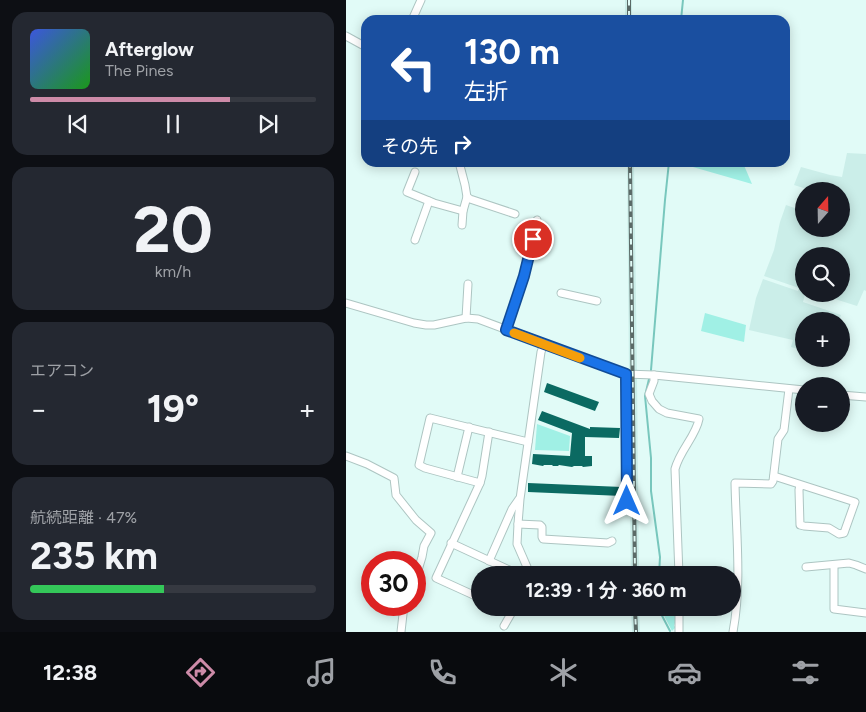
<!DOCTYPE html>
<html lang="ja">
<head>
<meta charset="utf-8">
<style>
  :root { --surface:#171b24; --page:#242831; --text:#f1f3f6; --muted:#9ea1a6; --line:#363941; --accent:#cd8ba8 }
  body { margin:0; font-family:Figtree,"Noto Sans JP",sans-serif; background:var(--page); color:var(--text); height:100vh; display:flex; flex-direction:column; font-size:19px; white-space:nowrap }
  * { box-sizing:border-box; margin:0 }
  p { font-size:16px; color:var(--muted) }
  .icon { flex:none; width:28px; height:28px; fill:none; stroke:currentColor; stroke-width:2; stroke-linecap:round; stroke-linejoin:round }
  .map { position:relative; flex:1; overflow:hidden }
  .sheet { display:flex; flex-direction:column; gap:12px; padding:12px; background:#0d0f14; width:346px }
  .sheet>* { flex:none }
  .guide { position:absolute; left:15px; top:15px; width:429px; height:152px; border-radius:15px; box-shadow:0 2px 12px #0003; background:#1a4fa0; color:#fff; overflow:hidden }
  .needle { width:32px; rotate:20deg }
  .buttons { position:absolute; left:449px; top:182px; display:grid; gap:10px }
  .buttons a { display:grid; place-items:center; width:55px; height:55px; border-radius:50%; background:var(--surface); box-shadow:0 2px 12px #0003; font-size:25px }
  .speed { position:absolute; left:15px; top:551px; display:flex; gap:10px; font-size:25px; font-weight:700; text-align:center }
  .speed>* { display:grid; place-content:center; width:65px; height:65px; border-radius:50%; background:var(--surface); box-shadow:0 2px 12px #0003; line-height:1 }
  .speed .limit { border:8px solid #d22; background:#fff; color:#111 }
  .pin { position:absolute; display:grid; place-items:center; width:42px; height:42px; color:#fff; margin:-21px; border:2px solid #fff; border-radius:50%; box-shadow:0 1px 5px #0007 }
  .me { position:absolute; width:55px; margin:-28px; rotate:0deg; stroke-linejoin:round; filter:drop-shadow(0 0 4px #0008) }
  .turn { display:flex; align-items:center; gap:18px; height:105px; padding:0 20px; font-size:22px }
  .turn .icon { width:65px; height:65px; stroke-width:2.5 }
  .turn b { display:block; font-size:35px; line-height:42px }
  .then { display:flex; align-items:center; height:48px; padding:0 20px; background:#0003; gap:10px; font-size:19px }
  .big { font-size:38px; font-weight:700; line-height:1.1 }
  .sheet .tile { flex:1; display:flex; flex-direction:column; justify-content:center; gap:8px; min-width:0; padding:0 18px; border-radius:15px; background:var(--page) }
  .sheet .dial { align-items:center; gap:0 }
  .dial b { font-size:65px; line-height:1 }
  .song { display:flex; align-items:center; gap:15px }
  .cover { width:60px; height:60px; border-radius:8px; background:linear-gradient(135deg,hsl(230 70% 55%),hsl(120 70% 35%)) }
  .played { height:5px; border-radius:2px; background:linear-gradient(90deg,var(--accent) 70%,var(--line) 70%) }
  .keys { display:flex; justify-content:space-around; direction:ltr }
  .heat { display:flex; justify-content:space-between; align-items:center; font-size:28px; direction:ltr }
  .charge { height:8px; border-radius:4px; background:linear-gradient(90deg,#34c759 47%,var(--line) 0) }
  .trip { position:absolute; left:125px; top:566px; width:270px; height:50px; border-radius:25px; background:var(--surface); box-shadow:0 2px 12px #0003; font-weight:700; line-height:50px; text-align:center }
  .menu { display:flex; height:80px; justify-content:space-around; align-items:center; background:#090b0e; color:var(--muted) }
  .menu .icon { width:35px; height:35px }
  .menu .on { color:var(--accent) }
  .menu b { font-size:22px; color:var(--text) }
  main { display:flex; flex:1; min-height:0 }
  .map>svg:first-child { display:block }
  .built { fill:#cbeee9 }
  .green { fill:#a0f0e5 }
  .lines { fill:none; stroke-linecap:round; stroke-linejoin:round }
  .stream { stroke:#78c7bd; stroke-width:2 }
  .building { fill:#0b6a62 }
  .minor-casing { stroke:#adc5c2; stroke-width:9 }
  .minor { stroke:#fff; stroke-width:7 }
  .rail-casing { stroke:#5b6a67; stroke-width:4 }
  .rail { stroke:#e1fbf7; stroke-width:2; stroke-dasharray:5.5; stroke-linecap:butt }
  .route-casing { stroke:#114b97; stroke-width:12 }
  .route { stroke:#1a73e8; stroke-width:9 }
  .slow { stroke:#f59e0b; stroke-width:9 }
</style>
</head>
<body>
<main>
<section class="sheet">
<div class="tile">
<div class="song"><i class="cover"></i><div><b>Afterglow</b><p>The Pines</p></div></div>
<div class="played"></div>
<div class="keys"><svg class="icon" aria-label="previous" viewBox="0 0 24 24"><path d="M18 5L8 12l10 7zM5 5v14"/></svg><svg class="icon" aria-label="pause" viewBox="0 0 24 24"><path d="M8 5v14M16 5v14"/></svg><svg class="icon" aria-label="next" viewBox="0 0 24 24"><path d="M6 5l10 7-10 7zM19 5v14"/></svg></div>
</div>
<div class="tile dial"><b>20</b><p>km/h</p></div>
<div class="tile"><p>エアコン</p>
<div class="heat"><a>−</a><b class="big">19°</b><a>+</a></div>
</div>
<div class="tile"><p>航続距離 · 47%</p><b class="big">235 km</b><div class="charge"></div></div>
</section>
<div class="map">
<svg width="520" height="632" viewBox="0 0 520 632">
  <rect width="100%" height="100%" fill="#e1fbf7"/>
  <g class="built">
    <rect x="279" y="0" width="7" height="20"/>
    <polygon points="501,153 520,154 520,291 518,290 511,306 473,294 495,294 495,256 458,256 458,294 459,294 457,302 495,315 493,321 458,321 457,350 445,347 447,340 403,330 410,298 417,279 452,291 453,288 418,276 428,250 434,222 440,205 457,211 458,229 495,229 495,191 467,191 448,185 455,167 484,175 496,177"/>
    <polygon points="281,163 288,163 291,372 283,371"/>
    <polygon points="284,376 291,377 293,575 285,575 284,504"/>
    <polygon points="285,608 293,608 294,632 286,632"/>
  </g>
  <g class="green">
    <polygon points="333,163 397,163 406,184"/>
    <polygon points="359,313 400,325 398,342 355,331"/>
    <polygon points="191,424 224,436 223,451 189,450"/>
    <polygon points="314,608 331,608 331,623 329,623 328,626 330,627 326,631"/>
  </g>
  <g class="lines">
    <g class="stream">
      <polyline points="335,20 337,0"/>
      <polyline points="305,370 319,200 323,162"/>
      <polyline points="303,379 299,396 305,458 305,491 314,557 313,575"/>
      <polyline points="312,608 324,631"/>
    </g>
  </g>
  <g class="building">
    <polygon points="201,383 253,402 249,411 198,392"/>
    <polygon points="196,411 244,429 244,427 274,428 273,438 239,437 239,456 246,456 246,466 237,467 236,466 228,466 226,467 213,465 212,466 207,466 206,465 198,465 197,466 186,464 187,454 224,456 226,433 192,420"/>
    <polygon points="182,483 276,487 276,496 182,492"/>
  </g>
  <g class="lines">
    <defs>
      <g id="minor">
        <polyline points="66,20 75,0"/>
        <polyline points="0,36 20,47"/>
        <polyline points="113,162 119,185 121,197 117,211 116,225"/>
        <polyline points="69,172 61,192 88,203 117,211"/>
        <polyline points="121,197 124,199 169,214"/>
        <polyline points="69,240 83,201"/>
        <polyline points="215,293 251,301"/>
        <polyline points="0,303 68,323 80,325 88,325 120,318 132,319 280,374 308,375 458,390"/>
        <polyline points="120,318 122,284"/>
        <polyline points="160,330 178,276 191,220"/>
        <polyline points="280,374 281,501"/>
        <path d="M308,375V381L303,394L306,401L313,409L321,413L353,419C350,436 334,450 329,469L333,575"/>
        <polyline points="495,395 520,397"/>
        <polyline points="0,456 21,464 48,478 50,495 70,520 85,533 78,546 76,557 69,580"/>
        <polyline points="428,476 509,502 498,533 493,534 483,528 458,526 454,525 453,490 454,485"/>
        <polyline points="111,477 123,427"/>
        <polyline points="134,483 79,468 73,465 84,418 182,442"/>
        <polyline points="172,524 194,525 196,527 196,537 197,539 262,543 266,541"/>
        <polyline points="105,543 174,575"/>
        <polyline points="143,561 166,509 173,499"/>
        <polyline points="488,565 488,609 520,613"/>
        <polyline points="460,567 503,563 510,565 520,569"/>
        <polyline points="182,575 181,567 171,544 172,524 174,499 195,352 198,344"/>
        <polyline points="134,598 90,578 134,483 136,476 143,432"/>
        <polyline points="155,608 166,612"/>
        <polyline points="158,626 166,612 170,608"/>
        <polyline points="55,632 58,605"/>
        <polyline points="333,632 333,608"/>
        <path d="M387,632C396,583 390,532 389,483L425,484L427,481L432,439L438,430L443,389"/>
      </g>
    </defs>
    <use href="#minor" class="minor-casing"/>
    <use href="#minor" class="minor"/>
    <defs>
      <g id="rail">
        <polyline points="283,0 283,20"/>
        <polyline points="284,162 289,575"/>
        <polyline points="289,608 290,632"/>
      </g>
    </defs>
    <use href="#rail" class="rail-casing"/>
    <use href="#rail" class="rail"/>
  </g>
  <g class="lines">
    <defs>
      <polyline id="route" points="187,239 178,276 160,330 280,374 281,501"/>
    </defs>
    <use href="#route" class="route-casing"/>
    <use href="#route" class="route"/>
    <polyline class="slow" points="168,333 234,358"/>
  </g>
</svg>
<div class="buttons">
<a><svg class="needle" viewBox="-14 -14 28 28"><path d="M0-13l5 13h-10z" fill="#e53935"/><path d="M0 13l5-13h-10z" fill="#9ea1a6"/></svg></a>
<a><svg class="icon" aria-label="search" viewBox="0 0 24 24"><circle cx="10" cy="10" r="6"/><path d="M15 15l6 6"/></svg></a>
<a>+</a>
<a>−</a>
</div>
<div class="speed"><div class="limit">30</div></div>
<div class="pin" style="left:187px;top:239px;background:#d93025"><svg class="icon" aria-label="arrive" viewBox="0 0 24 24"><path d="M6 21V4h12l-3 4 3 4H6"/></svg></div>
<svg class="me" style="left:281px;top:501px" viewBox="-20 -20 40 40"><path d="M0-17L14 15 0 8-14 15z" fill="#1a73e8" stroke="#fff" stroke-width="4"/></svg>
<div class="trip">12:39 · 1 分 · 360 m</div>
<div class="guide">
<div class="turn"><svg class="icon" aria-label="left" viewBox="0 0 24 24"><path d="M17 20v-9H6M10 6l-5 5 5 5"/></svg><div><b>130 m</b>左折</div></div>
<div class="then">その先<svg class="icon" aria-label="right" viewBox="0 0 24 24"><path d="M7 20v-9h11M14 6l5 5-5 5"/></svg></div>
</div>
</div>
</main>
<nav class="menu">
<b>12:38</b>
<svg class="icon on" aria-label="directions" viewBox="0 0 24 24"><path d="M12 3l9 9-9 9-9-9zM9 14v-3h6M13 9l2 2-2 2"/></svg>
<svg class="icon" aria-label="music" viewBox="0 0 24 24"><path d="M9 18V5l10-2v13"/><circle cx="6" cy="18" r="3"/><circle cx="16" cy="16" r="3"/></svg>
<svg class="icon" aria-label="phone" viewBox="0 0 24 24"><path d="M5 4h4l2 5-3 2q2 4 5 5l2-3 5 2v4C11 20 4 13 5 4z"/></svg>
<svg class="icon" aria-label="climate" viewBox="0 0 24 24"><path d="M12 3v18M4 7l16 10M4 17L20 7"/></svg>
<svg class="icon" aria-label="car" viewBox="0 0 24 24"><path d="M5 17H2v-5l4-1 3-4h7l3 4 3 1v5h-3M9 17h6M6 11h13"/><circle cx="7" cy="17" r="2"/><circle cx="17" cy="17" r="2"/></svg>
<svg class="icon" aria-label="filters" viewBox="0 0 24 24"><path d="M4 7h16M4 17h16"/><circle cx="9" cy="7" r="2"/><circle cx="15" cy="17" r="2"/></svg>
</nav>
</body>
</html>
